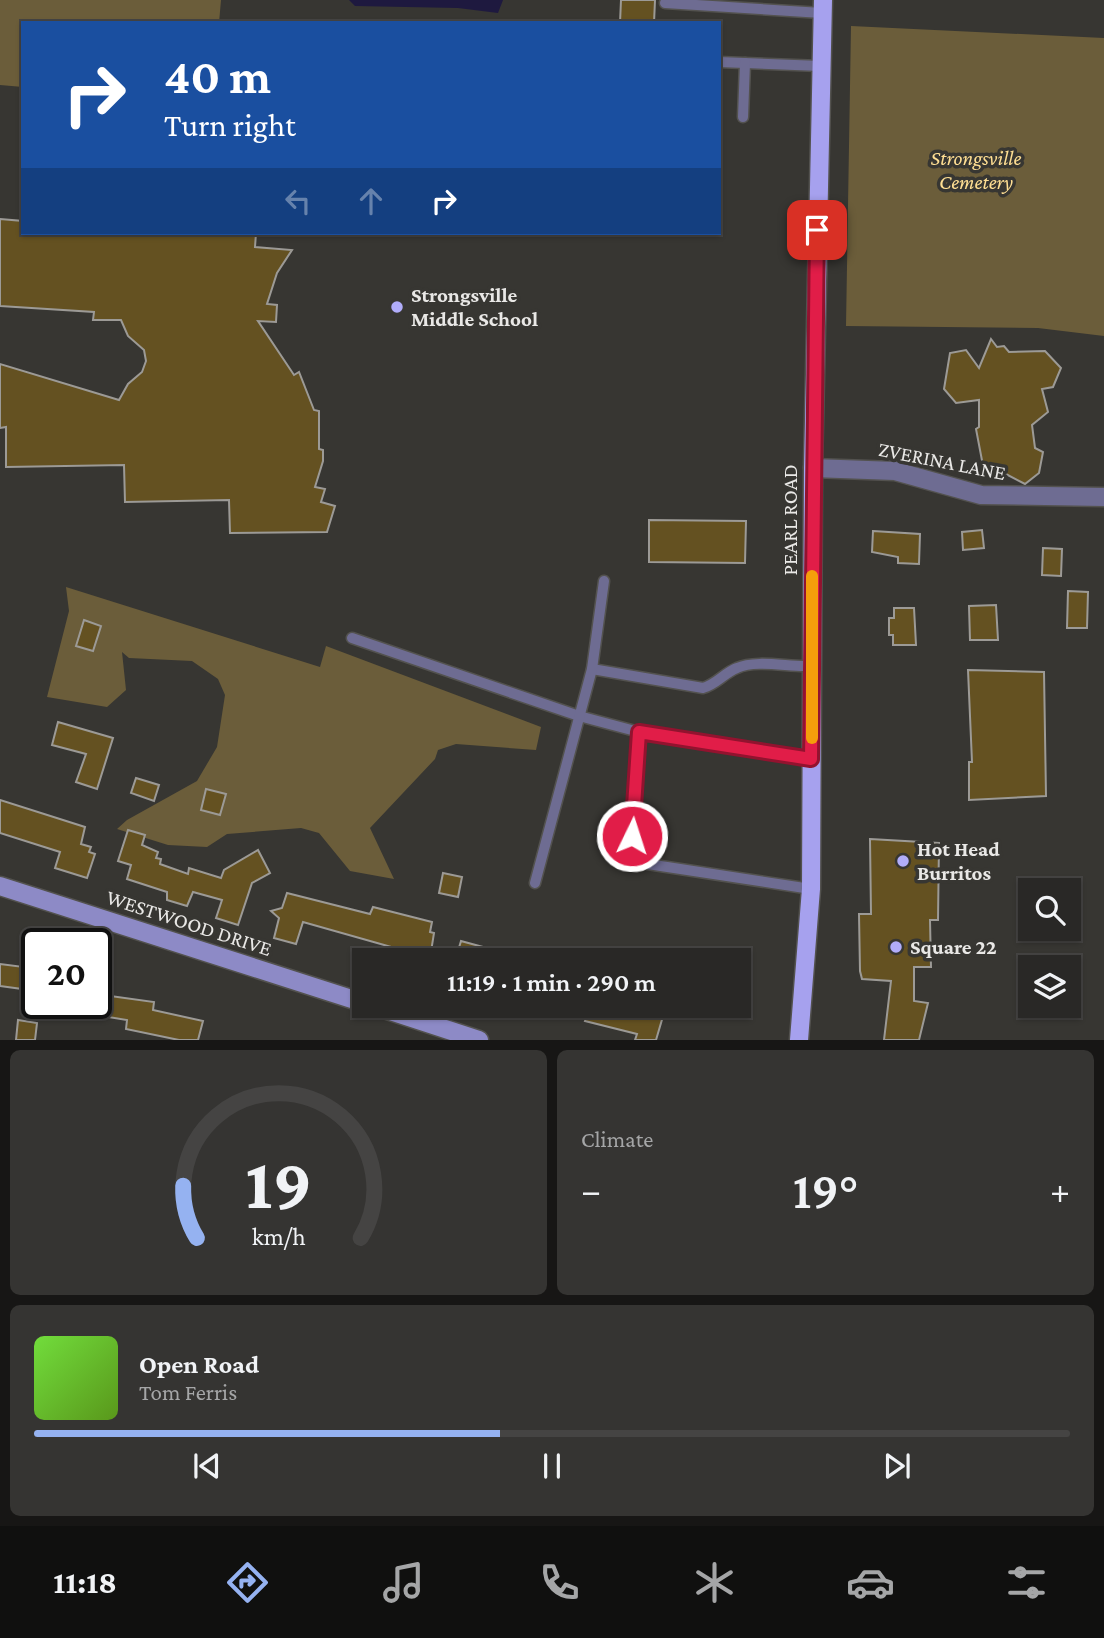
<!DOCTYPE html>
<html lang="en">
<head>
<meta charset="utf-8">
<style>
  :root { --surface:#292826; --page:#353432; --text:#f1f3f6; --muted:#a5a6a7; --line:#454443; --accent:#95b2f1 }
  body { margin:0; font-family:"Crimson Pro",serif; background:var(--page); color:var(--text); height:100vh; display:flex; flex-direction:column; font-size:26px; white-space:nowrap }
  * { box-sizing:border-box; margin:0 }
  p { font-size:23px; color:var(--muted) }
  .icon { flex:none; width:38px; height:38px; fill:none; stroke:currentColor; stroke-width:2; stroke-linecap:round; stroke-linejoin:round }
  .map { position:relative; height:1040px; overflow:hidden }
  .details { display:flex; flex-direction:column; gap:10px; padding:10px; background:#171615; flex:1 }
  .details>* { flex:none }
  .guide { position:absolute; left:21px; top:21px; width:700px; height:214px; border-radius:0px; box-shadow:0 2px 5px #0004,0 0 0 2px var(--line); background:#1a4fa0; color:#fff; overflow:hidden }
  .buttons { position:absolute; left:1018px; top:878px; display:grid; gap:14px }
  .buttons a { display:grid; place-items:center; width:63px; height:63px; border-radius:0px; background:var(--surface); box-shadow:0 2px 5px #0004,0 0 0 2px var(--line); font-size:35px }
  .speed { position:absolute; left:21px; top:928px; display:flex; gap:14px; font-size:35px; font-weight:700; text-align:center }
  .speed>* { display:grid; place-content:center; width:91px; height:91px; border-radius:50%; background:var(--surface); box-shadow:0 2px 5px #0004,0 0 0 2px var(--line); line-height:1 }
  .speed .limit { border:4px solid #111; border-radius:10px; background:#fff; color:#111 }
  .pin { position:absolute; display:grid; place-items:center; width:60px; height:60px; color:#fff; margin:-30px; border-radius:14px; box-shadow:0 4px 10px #0006 }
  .me { position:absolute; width:77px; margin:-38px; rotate:4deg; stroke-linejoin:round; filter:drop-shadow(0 0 5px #0008) }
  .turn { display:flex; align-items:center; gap:24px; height:147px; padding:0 28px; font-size:32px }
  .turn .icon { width:91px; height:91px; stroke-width:2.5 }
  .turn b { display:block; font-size:49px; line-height:60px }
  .lanes { display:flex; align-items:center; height:66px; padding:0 28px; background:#0003; justify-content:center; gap:35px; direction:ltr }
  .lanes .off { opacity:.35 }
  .big { font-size:52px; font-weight:600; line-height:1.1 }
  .details .tile { flex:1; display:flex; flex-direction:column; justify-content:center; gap:10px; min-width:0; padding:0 24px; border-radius:10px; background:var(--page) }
  .details .dial { align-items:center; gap:0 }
  .dial svg { height:182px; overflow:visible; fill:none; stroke:var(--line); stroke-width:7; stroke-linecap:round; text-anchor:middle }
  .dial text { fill:var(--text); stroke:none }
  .song { display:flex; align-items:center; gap:21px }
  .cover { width:84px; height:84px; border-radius:10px; background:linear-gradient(135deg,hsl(100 70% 55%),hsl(90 70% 35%)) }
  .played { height:7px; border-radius:4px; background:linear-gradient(90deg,var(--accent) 45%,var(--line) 45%) }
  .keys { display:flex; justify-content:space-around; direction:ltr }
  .heat { display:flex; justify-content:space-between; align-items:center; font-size:38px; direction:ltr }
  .details .tiles { flex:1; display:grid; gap:10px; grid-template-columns:1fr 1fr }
  .tile:last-child { grid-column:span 2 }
  .trip { position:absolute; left:352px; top:948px; width:399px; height:70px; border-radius:0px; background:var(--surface); box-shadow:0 2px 5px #0004,0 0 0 2px var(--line); font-weight:600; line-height:70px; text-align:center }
  .tab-bar { display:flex; height:112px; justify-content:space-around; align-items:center; background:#10100f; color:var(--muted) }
  .tab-bar .icon { width:49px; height:49px }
  .tab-bar .on { color:var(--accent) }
  .tab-bar b { font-size:32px; color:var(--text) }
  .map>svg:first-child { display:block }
  .green { fill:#6b5d3a }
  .water { fill:#1e193f }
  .building { fill:#645121; stroke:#9c9a96; stroke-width:2 }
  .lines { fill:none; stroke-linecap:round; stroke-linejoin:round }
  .lane-casing { stroke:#53524f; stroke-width:13 }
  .street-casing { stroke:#53524f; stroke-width:21 }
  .secondary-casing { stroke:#53524f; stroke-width:21 }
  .primary-casing { stroke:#53524f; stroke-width:21 }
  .lane { stroke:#6e6c92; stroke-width:10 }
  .street { stroke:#6e6c92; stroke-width:18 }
  .secondary { stroke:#8d8ac6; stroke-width:18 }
  .primary { stroke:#a6a1ee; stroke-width:18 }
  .route-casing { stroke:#92132f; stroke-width:18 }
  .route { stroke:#e11d48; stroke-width:12 }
  .slow { stroke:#f59e0b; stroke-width:12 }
  .poi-dot { fill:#b1adfa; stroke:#373632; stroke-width:2.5 }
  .labels { text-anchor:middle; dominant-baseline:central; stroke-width:7; stroke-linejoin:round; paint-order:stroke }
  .park-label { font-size:21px; font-style:italic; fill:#ffdf93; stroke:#373632 }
  .poi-label { font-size:21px; font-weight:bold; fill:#e9e8e6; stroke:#373632; text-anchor:start }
  .street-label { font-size:21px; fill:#e9e8e6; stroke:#373632 }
</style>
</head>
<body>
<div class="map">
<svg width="1104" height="1040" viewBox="0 0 1104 1040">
  <rect width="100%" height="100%" fill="#373632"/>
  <g class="green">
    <polygon points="0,0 221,0 219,23 23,23 23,87 0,85"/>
    <polygon points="851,26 1104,38 1104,336 1038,328 846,326"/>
    <polygon points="66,587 320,667 326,646 541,727 536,750 456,744 438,750 435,759 370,828 394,879 350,871 319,833 301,828 227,834 207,847 168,845 117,829 127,820 197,781 217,747 225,695 218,679 192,661 129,658 122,652 126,690 107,707 47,697 69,611"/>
  </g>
  <polygon class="water" points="349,0 503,0 498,13 458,8 355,6"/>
  <g class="building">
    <polygon points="621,0 655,0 654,23 620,23"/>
    <polygon points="0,219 23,221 23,233 256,233 255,247 292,250 277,273 267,304 277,305 276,322 258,321 294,375 299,372 314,410 319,411 319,449 323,450 323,461 315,487 325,489 321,502 335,506 327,532 230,533 229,500 125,502 124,465 6,467 6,427 0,428 0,364 119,400 128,384 142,372 146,361 144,350 128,336 121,320 93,320 94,312 0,306"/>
    <polygon points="991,339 997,347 1004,346 1009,352 1045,351 1061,368 1053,387 1042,389 1048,412 1032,425 1035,448 1043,452 1039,473 1025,484 1002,472 995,476 984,471 976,429 979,427 979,400 956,403 944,389 950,353 966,350 979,368"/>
    <polygon points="649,520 746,521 745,563 649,562"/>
    <polygon points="982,530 984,548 963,550 962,532"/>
    <polygon points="873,531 920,534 919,564 898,563 898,557 872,552"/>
    <polygon points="1043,548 1062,549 1061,576 1042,575"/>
    <polygon points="1068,591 1088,592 1087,628 1067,628"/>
    <polygon points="996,605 998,640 970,640 969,606"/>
    <polygon points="894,608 914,608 916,645 893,645 893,635 889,635 889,618 894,618"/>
    <polygon points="84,620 101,626 93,651 76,646"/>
    <polygon points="968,670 1044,672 1046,796 969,800 969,762 972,762"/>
    <polygon points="58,722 113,738 97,789 76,782 86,754 52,745"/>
    <polygon points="136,778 159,785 154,801 131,793"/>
    <polygon points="206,789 226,794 220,815 201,810"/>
    <polygon points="0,800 85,827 81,844 91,847 89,852 95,854 87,878 55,868 60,852 0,833"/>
    <polygon points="128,830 145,835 142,845 158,852 156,858 161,859 160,864 188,874 189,868 221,878 224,870 258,850 270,873 252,883 238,925 216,918 222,900 193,892 187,906 167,900 167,892 127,879 131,865 118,861"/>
    <polygon points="870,839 939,843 938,920 930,920 931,967 914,967 914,1001 928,1003 919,1040 884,1040 891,981 862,979 860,971 859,914 871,914"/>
    <polygon points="443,873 462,877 458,897 439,893"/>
    <polygon points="287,893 370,914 373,907 432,922 430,932 434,933 430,958 303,922 296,944 274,938 279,918 271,911 282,908"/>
    <polygon points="27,938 37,938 37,991 0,986 0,964 23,967"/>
    <polygon points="461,941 483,947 479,961 455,961"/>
    <polygon points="96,994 154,1002 153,1010 203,1021 198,1040 179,1040 126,1029 127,1020 96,1015"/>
    <polygon points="591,1006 666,1006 656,1040 635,1040 637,1034 585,1021"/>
    <polygon points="18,1020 37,1023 35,1040 16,1040"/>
  </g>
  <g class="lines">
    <defs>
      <g id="lane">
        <polyline points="665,3 822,13"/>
        <polyline points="719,62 821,66"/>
        <polyline points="743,117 745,63"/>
        <polyline points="352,638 579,716 639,732 812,759"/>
        <path d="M592,669L703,688C717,684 724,673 737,668C755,660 784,666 804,666"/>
        <polyline points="639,732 632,836 634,855 641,863 811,889"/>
        <polyline points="535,883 592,669 604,581"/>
      </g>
      <polyline id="street" points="813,468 895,471 981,495 1104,497"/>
      <g id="secondary">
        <polyline points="0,886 364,1003"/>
        <polyline points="375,1006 479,1040"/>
      </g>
      <polyline id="primary" points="799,1040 811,889 813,468 823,0"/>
    </defs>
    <use href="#lane" class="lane-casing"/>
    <use href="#street" class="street-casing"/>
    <use href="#secondary" class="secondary-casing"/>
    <use href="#primary" class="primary-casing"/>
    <use href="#lane" class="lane"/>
    <use href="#street" class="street"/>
    <use href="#secondary" class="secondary"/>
    <use href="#primary" class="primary"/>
  </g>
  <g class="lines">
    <defs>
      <polyline id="route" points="632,836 639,732 811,759 817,230"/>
    </defs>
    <use href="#route" class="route-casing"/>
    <use href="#route" class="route"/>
    <polyline class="slow" points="812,738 812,576"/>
  </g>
  <g class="poi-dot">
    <circle cx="397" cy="307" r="7"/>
    <circle cx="903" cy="861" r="7"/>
    <circle cx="896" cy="947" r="7"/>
  </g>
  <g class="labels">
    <g class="park-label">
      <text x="976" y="158">Strongsville<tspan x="976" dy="24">Cemetery</tspan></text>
    </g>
    <g class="poi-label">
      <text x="411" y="295">Strongsville<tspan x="411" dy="24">Middle School</tspan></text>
      <text x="917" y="849">Hot Head<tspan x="917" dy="24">Burritos</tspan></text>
      <text x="910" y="947">Square 22</text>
    </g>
    <g class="street-label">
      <text transform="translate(942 461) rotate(11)">ZVERINA LANE</text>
      <text transform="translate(790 520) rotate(-90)">PEARL ROAD</text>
      <text transform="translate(189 923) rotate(18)">WESTWOOD DRIVE</text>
    </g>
  </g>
</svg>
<div class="buttons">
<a><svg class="icon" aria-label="search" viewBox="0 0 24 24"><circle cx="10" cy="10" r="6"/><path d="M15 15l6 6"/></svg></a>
<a><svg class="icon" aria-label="layers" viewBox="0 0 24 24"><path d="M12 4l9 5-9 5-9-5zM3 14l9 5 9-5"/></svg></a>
</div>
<div class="speed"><div class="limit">20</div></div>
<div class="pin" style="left:817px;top:230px;background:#d93025"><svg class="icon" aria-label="arrive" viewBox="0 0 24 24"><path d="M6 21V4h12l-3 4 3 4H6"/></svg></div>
<svg class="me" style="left:632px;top:836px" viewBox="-20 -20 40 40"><circle r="17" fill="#e11d48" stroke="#fff" stroke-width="3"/><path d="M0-11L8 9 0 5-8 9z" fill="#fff"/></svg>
<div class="trip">11:19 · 1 min · 290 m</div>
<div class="guide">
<div class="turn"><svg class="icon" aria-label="right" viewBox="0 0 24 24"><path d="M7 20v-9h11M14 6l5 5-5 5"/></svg><div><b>40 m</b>Turn right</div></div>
<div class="lanes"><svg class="icon off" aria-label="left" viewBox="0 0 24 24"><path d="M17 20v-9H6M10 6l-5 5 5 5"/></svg><svg class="icon off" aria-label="ahead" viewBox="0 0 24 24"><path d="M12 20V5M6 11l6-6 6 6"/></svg><svg class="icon" aria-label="right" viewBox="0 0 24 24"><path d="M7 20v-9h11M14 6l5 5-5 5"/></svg></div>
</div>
</div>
<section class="details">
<div class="tiles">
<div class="tile dial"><svg viewBox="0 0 100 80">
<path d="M14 69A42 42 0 1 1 86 69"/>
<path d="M14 69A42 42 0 0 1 8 46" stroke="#95b2f1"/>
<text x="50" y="56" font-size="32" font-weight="700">19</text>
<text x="50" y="72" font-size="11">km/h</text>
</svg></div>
<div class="tile"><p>Climate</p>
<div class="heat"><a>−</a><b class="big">19°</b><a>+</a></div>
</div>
<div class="tile">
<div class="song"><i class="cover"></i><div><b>Open Road</b><p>Tom Ferris</p></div></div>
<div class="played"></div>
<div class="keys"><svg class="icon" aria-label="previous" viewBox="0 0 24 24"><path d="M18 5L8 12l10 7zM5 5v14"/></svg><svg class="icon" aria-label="pause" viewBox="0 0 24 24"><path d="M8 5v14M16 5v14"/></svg><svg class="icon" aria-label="next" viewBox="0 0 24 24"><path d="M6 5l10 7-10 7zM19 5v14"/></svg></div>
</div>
</div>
</section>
<nav class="tab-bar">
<b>11:18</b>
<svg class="icon on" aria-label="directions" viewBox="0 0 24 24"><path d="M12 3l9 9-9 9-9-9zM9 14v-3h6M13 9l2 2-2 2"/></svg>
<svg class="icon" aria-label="music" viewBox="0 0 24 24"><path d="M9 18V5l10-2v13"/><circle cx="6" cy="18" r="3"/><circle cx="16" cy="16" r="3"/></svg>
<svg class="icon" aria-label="phone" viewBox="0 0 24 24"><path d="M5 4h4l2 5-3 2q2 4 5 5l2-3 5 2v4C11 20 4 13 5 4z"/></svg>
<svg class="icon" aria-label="climate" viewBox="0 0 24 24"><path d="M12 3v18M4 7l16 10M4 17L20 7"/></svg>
<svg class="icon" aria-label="car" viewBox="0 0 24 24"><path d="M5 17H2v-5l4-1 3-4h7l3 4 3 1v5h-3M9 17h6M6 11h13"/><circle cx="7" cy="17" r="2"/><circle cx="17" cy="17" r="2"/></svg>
<svg class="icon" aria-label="filters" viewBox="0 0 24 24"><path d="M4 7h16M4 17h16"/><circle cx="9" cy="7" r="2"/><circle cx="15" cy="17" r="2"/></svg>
</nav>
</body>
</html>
